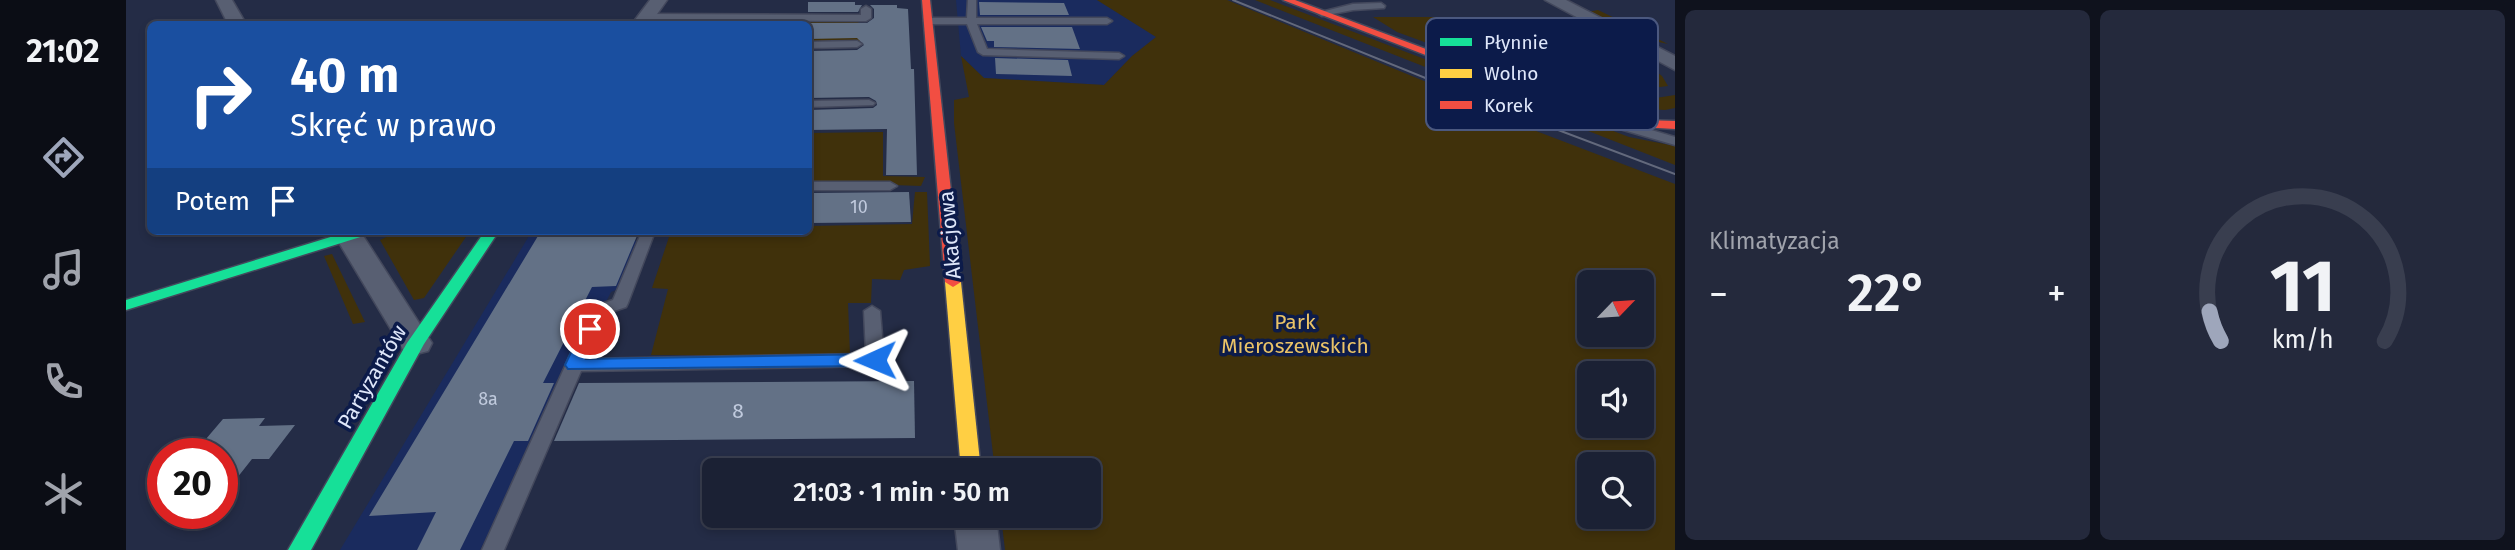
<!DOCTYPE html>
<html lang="pl">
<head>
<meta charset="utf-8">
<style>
  :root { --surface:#1b2134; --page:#24293c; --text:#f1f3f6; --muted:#a0a3ac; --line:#393e4f; --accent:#9ea6bb }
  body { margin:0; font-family:"Fira Sans",sans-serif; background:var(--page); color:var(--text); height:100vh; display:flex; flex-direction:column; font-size:26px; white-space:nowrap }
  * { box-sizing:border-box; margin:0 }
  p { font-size:23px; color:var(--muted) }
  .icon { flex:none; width:38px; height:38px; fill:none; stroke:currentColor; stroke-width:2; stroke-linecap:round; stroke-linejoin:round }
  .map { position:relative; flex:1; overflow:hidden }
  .sheet { display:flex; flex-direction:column; gap:10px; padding:10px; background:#0f121d; width:840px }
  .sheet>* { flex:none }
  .hud { position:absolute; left:21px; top:21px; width:665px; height:214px; border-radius:10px; box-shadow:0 4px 10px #0003,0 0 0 2px var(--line); background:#1a4fa0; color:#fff; overflow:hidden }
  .needle { width:46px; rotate:65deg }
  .controls { position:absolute; left:1451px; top:270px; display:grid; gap:14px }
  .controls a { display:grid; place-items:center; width:77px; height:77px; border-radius:10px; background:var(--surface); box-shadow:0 4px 10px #0003,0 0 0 2px var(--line); font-size:35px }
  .speed { position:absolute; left:21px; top:438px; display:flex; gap:14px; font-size:35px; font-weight:700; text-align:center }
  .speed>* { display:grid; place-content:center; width:91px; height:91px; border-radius:50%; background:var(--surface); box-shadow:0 4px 10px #0003,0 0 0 2px var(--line); line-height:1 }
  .speed .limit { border:10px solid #d22; background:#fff; color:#111 }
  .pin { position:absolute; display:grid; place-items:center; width:60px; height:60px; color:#fff; margin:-30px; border:4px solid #fff; border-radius:50%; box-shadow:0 2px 7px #0007 }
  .me { position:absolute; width:77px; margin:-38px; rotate:269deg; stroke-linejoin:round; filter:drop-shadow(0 0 5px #0008) }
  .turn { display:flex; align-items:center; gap:24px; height:147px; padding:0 28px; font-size:32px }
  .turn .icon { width:91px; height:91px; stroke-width:2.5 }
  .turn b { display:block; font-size:49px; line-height:60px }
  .then { display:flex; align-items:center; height:66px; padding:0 28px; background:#0003; gap:14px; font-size:26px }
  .big { font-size:52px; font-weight:600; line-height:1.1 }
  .sheet .tile { flex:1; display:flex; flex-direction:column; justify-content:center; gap:10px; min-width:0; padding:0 24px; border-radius:10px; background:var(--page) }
  .sheet .dial { align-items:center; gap:0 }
  .dial svg { height:182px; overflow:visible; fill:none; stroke:var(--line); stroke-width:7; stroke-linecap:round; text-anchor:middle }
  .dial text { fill:var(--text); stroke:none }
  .heat { display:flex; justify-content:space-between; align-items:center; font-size:38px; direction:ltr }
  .sheet .tiles { flex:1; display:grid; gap:10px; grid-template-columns:repeat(2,1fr) }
  .trip { position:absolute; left:576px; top:458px; width:399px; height:70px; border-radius:10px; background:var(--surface); box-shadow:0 4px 10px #0003,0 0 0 2px var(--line); font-weight:600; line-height:70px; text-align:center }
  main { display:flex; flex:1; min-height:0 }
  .menu { display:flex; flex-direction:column; width:126px; justify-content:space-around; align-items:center; background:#0b0d15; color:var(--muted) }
  .menu .icon { width:49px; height:49px }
  .menu .selected { color:var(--accent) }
  .menu b { font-size:32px; color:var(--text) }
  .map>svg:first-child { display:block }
  .built { fill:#1a2b5e }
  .green { fill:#40310b; fill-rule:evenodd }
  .building { fill:#637186 }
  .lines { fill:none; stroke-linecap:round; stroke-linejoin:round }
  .lane-casing { stroke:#43485c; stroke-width:3 }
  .street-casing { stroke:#43485c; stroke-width:3 }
  .fast-casing { stroke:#43485c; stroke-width:3 }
  .slow-casing { stroke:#43485c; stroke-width:3 }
  .jam-casing { stroke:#43485c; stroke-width:3 }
  .lane { fill:#585f72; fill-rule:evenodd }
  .street { fill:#585f72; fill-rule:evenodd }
  .fast { fill:#16e098; fill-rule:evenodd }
  .slow { fill:#ffcf43; fill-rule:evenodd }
  .jam { fill:#f24e42; fill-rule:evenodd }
  .tram { stroke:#63697c; stroke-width:2 }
  .route { fill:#1a73e8; stroke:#114b97; stroke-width:2 }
  .labels { text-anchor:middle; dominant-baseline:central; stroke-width:7; stroke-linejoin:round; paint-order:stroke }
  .number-label { font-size:18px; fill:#c0cadd }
  .street-label { font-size:21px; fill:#dfe7fa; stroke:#0c1b4a }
  .park-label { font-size:21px; fill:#eac367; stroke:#0c1b4a }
  .near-number-label { font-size:21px; fill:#c0cadd }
  .key { fill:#0c1b4a; stroke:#4b587f; stroke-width:2 }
  .key-label { font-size:19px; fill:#dfe7fa }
</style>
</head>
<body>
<main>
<nav class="menu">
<b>21:02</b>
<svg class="icon selected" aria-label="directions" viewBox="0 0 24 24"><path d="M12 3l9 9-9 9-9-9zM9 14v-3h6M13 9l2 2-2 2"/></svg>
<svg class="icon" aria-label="music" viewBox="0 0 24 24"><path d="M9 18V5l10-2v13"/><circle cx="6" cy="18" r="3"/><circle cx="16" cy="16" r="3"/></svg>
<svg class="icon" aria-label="phone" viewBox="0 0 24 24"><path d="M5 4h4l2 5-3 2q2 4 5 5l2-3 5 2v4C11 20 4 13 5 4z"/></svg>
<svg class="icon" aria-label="climate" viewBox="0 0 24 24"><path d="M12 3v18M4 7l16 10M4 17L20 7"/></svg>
</nav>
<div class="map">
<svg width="1549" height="550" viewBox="0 0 1549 550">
  <rect width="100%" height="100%" fill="#242c46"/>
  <g class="built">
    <polygon points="830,0 971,0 1031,37 1006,56 978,85 858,78 835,56"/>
    <polygon points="406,231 495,231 492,240 514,241 497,287 485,292 354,550 214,550"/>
  </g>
  <g class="green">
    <path d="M971,0H1101L1393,120L1410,131L1549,184V550H879L875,516H962V471H869L828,123V100L843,97L835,56L858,78L978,85L1006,56L1030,37ZM1463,282H1516V334H1463ZM1463,373H1516V425H1463ZM1463,464H1516V516H1463Z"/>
    <polygon points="1129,0 1144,0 1503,137 1549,146 1549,165"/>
    <polygon points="1472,10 1542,44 1510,37 1462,12"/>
    <polygon points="1247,17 1436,17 1524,67 1536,76 1542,86 1453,97 1407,80 1467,75 1412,50 1312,47 1271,32"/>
    <polygon points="728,20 744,29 746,41 683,42 682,24 598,24 597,21"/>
    <polygon points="1549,95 1549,108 1539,110 1479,106"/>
    <polygon points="757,132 757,176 799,177 795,186 683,182 683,133"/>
    <polygon points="789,192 801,192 804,266 778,270 774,280 746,279 745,303 722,303 724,355 525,355 542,289 526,288 545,231 682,231 683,226 786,224"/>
    <polygon points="273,231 344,231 298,298 288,300 254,240"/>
    <polygon points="206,254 239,322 227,324 198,256"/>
  </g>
  <g class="building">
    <polygon points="682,2 729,2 729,5 736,5 732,12 682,12"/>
    <polygon points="853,2 938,3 943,15 854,15"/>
    <polygon points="744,5 771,5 771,8 782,9 785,69 788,69 791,175 760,175 761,129 682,130 682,110 747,108 751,105 750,101 743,97 682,98 682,51 731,50 738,45 731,38 682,39 682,23 741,23 748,18 748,9"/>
    <polygon points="855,27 946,27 954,49 868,47 868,41 861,41"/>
    <polygon points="869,58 942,60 946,76 870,74"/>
    <polygon points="783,192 785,222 682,223 682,193"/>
    <polygon points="415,231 513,231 490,286 466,287 417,383 428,383 402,441 388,441 334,550 291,550 310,512 243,516"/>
    <polygon points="788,381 789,438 428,441 453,383"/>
    <polygon points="139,418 133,426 169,425 143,459 126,459 96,497 96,453 68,453 97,419"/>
  </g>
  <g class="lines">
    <defs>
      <g id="lane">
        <polygon points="842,0 850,0 850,18 981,18 986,21 981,24 851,24 861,49 993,53 998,56 993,59 857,55 852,52 841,24 803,24 798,21 803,18 841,18"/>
        <polygon points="1255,3 1259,6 1258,8 1227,10 1196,16 1191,13 1227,4"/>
        <polygon points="740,6 745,9 745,18 740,21 521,20 516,17 521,14 735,15 735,9"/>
        <polygon points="682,42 731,41 736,44 731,47 682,48"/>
        <polygon points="743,100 749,103 747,105 682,107 682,101"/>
        <polygon points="1498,122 1549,137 1549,145 1494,129 1492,126"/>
        <polygon points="682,182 764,182 771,186 764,190 682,190"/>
        <polygon points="516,231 526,231 528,234 502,303 500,307 479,314 460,359 740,354 738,311 746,306 754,311 758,360 755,364 749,366 455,371 378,550 356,550 464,311 466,307 487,300"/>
      </g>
      <g id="street">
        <polygon points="90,0 106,0 120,24 102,24"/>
        <polygon points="524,0 541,0 524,24 506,24"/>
        <polygon points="1419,0 1440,0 1549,56 1549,70"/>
        <polygon points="206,231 234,231 306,343 302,351 290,354 278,351"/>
        <polygon points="828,516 870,516 874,550 832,550"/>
      </g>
      <g id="fast">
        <polygon points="224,231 246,231 244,234 0,310 0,300"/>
        <polygon points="359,231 373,231 298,344 185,550 162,550 281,343"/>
      </g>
      <polygon id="slow" points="827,277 835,282 855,471 835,471 819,282"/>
      <g id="jam">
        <polygon points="796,0 804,0 835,282 827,287 819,282"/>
        <polygon points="1157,0 1169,0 1487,119 1549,121 1549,129 1481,125"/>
      </g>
    </defs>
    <use href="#lane" class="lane-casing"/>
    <use href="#street" class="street-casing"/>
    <use href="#fast" class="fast-casing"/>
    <use href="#slow" class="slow-casing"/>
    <use href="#jam" class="jam-casing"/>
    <use href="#lane" class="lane"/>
    <use href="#street" class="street"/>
    <use href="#fast" class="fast"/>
    <use href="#slow" class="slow"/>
    <use href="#jam" class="jam"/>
    <polyline class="tram" points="1107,0 1366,105 1549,174"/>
  </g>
  <polygon class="route" points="464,324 473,329 460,359 749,354 758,360 749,366 442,369 439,365 456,329"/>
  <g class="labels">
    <g class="number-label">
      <text x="733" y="207">10</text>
      <text x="362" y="399">8a</text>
    </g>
    <g class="street-label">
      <text transform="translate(824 235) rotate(-95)">Akacjowa</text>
      <text transform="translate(246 377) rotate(-60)">Partyzantów</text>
    </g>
    <g class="park-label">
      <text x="1169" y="322">Park<tspan x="1169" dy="24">Mieroszewskich</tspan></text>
    </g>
    <g class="near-number-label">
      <text x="612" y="411">8</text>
    </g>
  </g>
  <rect x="1300" y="18" width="232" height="112" rx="10" class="key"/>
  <rect x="1314" y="38" width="32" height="8" fill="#16e098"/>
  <rect x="1314" y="69" width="32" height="9" fill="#ffcf43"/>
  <rect x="1314" y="101" width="32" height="8" fill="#f24e42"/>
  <g class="key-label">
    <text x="1358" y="49">Płynnie</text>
    <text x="1358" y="80">Wolno</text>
    <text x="1358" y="112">Korek</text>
  </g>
</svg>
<div class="controls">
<a><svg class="needle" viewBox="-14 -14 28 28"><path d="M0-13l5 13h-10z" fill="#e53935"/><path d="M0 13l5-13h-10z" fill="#a0a3ac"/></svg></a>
<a><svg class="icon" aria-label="sound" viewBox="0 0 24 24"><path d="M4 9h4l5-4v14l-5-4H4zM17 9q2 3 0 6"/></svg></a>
<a><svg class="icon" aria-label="search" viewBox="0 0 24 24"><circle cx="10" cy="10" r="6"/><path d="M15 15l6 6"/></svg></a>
</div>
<div class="speed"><div class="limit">20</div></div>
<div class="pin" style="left:464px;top:329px;background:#d93025"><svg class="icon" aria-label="arrive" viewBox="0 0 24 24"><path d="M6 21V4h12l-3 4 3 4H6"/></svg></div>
<svg class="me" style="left:749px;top:360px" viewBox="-20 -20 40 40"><path d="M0-17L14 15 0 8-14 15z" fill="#1a73e8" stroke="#fff" stroke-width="4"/></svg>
<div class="trip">21:03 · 1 min · 50 m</div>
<div class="hud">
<div class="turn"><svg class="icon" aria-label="right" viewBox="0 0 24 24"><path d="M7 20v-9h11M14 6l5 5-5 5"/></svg><div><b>40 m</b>Skręć w prawo</div></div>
<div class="then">Potem<svg class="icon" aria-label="arrive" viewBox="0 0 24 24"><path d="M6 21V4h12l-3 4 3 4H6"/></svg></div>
</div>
</div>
<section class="sheet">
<div class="tiles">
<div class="tile"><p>Klimatyzacja</p>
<div class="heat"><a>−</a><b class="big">22°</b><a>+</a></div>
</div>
<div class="tile dial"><svg viewBox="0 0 100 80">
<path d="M14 69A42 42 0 1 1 86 69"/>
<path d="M14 69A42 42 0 0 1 9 56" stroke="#9ea6bb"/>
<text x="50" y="56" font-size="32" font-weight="700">11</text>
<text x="50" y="72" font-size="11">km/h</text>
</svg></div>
</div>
</section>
</main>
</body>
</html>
